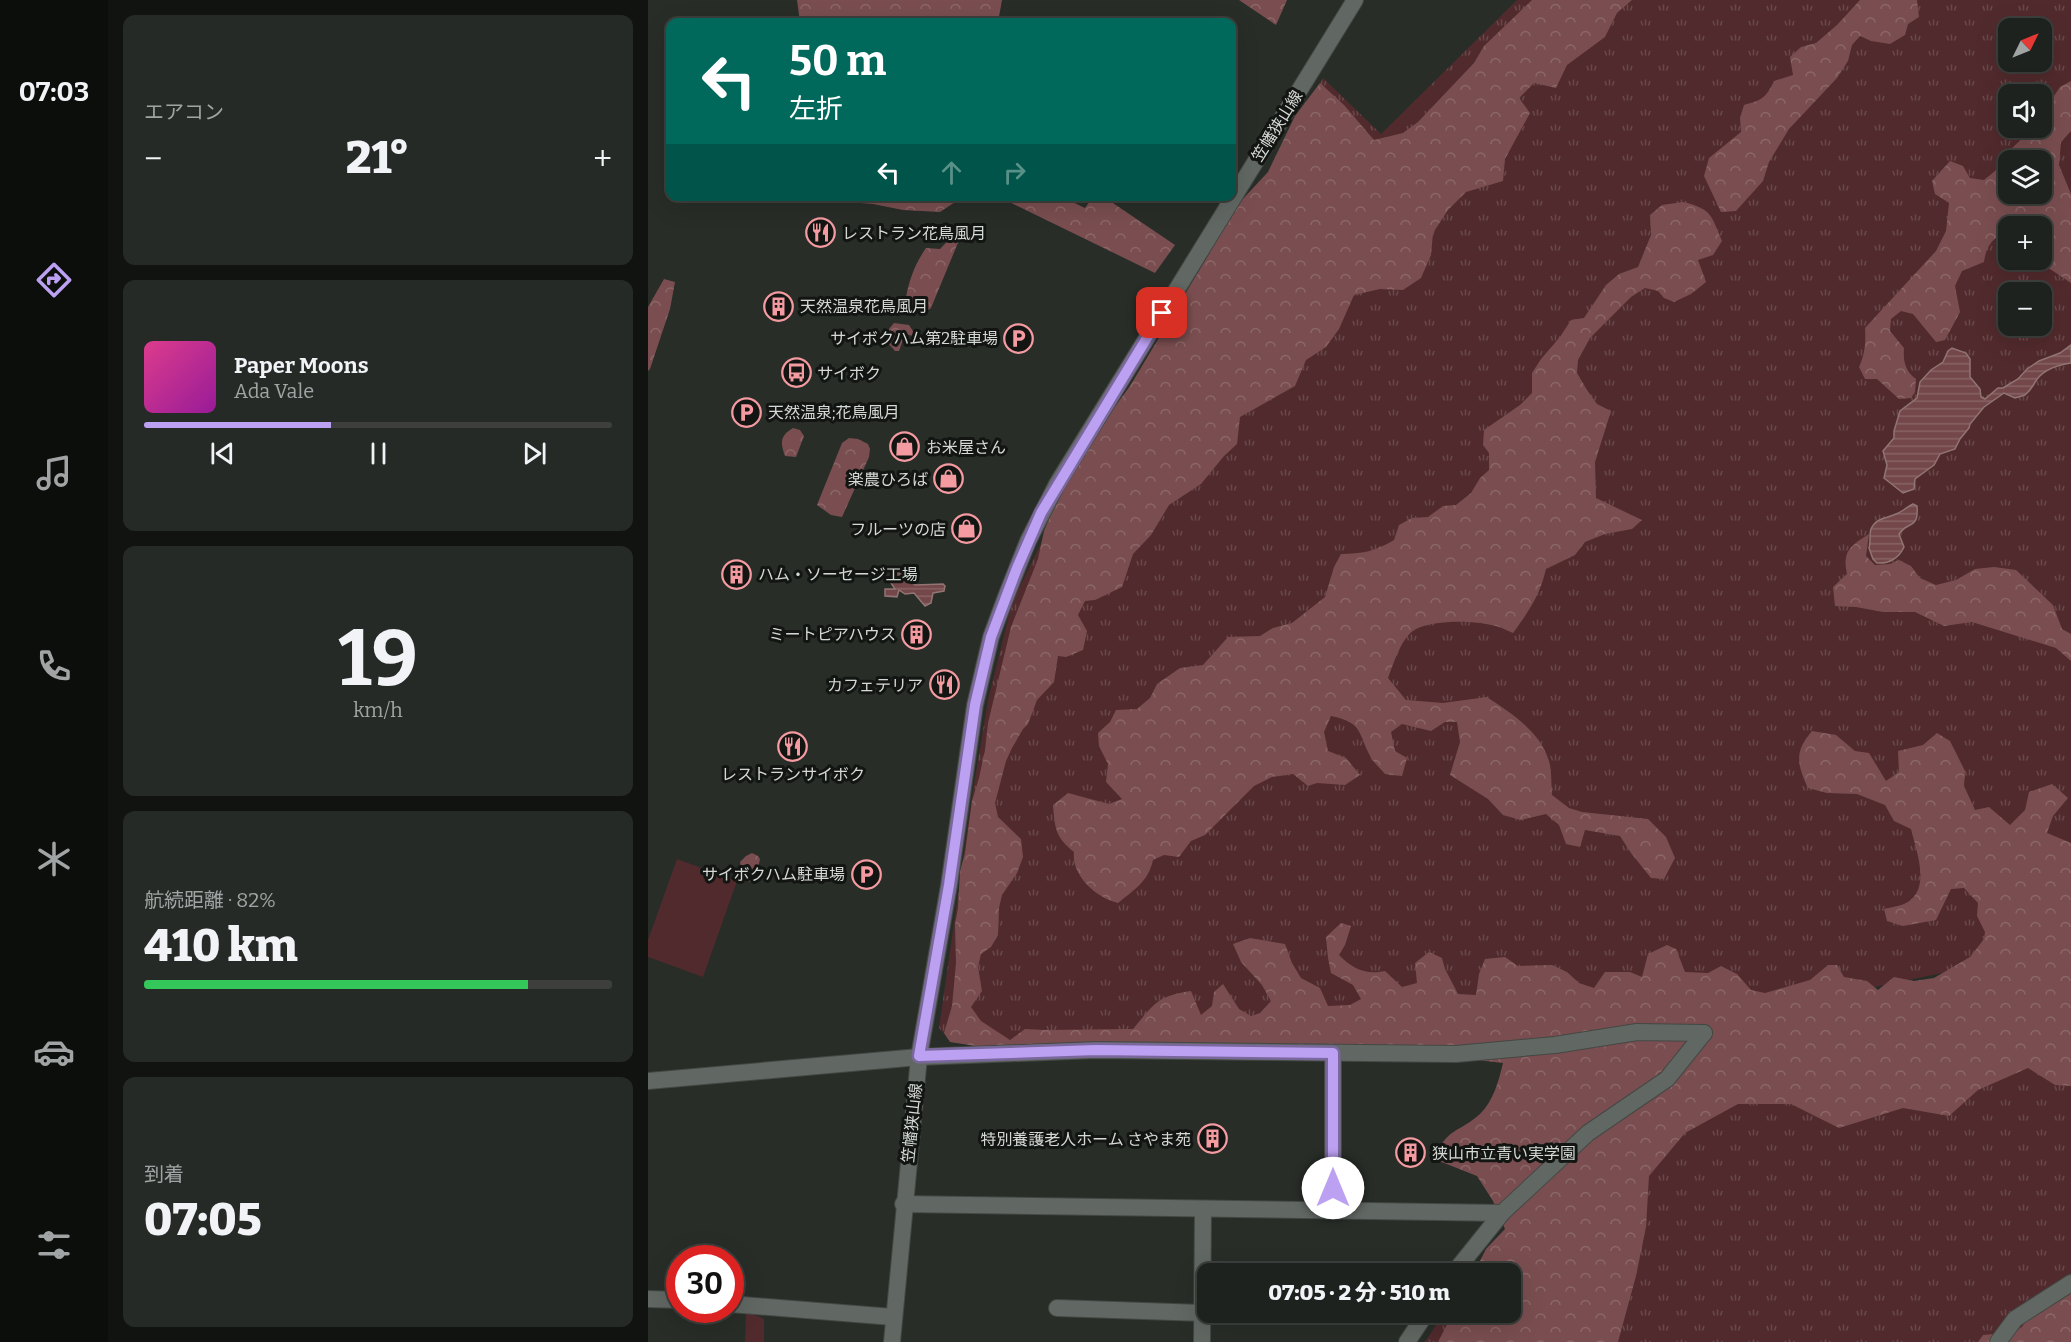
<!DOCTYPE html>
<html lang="ja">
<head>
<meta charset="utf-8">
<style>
  :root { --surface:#1e221e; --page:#262a27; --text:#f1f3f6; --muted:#a1a4a4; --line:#3c3f3c; --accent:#bca0f2 }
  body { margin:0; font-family:Bitter,"Noto Sans JP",serif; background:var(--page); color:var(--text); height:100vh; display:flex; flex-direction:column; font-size:22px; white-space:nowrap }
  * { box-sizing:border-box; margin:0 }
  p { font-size:20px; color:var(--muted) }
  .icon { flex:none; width:33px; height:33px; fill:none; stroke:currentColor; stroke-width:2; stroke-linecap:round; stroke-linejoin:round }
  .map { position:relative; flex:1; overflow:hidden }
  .side { display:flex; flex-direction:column; gap:15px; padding:15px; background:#101310; width:540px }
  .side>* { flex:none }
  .top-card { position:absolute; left:18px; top:18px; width:570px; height:183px; border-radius:12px; box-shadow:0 6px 24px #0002,0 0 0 2px var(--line); background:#00695c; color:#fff; overflow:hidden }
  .needle { width:39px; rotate:47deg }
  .tools { position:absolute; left:1350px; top:18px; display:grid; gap:12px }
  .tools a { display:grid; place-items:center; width:54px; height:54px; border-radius:12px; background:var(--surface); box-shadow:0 6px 24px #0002,0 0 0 2px var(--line); font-size:30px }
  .speed { position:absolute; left:18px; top:1245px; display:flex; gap:12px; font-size:30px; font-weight:700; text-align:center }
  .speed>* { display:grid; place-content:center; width:78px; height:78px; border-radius:50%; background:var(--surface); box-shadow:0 6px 24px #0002,0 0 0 2px var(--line); line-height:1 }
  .speed .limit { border:9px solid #d22; background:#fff; color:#111 }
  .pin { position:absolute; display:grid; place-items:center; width:51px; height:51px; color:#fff; margin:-26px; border-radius:12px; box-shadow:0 3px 9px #0006 }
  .me { position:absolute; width:66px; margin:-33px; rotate:0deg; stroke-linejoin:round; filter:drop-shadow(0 0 4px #0008) }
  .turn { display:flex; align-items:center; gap:21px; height:126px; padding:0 24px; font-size:27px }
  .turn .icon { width:78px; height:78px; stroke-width:2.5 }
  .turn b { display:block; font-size:42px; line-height:51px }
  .lanes { display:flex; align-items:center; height:57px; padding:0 24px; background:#0003; justify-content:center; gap:30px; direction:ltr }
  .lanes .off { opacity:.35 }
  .big { font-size:45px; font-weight:800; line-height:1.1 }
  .side .card { flex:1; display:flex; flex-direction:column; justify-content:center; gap:9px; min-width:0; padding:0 21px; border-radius:12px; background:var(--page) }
  .side .dial { align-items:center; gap:0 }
  .dial b { font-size:78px; line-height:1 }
  .song { display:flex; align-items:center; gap:18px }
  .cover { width:72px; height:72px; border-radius:9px; background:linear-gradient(135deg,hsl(330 70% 55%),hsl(300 70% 35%)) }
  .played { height:6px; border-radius:3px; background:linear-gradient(90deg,var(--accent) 40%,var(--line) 40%) }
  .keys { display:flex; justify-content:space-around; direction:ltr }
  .heat { display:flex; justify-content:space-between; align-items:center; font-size:33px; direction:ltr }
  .charge { height:9px; border-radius:4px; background:linear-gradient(90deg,#34c759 82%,var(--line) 0) }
  .trip { position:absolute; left:549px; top:1263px; width:324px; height:60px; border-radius:12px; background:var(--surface); box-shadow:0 6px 24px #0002,0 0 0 2px var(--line); font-weight:800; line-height:60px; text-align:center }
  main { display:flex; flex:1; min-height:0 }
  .menu { display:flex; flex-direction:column; width:108px; justify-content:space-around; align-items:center; background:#0c0e0c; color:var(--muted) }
  .menu .icon { width:42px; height:42px }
  .menu .selected { color:var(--accent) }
  .menu b { font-size:27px; color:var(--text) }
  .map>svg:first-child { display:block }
  .grass { fill:url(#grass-tufts); fill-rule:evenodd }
  .forest { fill:url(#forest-crowns); fill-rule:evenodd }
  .park { fill:#512a2d }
  .water { fill:url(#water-rules); stroke:#917474; stroke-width:1.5 }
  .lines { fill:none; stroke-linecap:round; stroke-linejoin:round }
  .minor-casing { stroke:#444844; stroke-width:18 }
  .tertiary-casing { stroke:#444844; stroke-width:18 }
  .secondary-casing { stroke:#444844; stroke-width:18 }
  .minor { stroke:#616762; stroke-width:16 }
  .tertiary { stroke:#616762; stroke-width:16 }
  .secondary { stroke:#616762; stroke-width:16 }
  .route-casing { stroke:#7a689d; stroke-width:15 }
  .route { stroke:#bca0f2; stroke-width:10 }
  .labels { text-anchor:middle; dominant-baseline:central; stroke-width:6; stroke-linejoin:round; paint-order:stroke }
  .street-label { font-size:16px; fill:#d5d9d5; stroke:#121512 }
  .poi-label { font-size:16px; fill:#d5d9d5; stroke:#121512; text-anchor:start }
</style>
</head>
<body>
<main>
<nav class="menu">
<b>07:03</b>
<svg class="icon selected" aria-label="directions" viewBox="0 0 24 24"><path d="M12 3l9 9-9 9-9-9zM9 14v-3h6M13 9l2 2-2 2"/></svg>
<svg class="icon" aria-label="music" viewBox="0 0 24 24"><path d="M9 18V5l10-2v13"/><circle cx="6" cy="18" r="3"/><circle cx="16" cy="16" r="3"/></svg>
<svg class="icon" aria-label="phone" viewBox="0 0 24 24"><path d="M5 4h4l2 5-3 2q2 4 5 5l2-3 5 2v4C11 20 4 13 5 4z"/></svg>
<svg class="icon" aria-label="climate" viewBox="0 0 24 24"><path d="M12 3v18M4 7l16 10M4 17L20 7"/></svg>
<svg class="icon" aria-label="car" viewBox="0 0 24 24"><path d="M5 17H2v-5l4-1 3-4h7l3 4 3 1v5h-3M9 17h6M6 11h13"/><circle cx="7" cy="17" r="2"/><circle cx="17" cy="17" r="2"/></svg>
<svg class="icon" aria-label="filters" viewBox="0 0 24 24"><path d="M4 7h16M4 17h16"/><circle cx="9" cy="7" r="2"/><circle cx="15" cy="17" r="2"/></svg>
</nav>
<section class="side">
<div class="card"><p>エアコン</p>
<div class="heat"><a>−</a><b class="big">21°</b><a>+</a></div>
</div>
<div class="card">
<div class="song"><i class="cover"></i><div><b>Paper Moons</b><p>Ada Vale</p></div></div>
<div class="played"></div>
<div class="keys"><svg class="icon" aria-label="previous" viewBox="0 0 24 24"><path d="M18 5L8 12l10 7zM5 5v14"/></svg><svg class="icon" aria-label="pause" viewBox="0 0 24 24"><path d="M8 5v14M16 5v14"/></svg><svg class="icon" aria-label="next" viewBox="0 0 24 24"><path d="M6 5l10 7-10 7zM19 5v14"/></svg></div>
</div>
<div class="card dial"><b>19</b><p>km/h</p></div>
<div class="card"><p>航続距離 · 82%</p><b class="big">410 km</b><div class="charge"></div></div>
<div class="card"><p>到着</p><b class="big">07:05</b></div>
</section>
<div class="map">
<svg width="1423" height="1342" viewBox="0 0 1423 1342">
  <defs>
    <pattern id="grass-tufts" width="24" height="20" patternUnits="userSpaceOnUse" patternTransform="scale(1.5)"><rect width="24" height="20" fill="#512a2d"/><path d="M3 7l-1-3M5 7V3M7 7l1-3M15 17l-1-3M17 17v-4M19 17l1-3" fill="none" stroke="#69484b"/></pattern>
    <pattern id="forest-crowns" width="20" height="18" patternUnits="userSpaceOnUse" patternTransform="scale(1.5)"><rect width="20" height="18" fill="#7a4e50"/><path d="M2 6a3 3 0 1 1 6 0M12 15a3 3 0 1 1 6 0" fill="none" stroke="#8c6768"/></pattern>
    <pattern id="water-rules" width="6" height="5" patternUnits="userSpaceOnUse" patternTransform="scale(1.5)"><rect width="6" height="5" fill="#74484b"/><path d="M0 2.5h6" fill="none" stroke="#876264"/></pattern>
  </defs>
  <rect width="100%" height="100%" fill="#282d28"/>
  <g class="grass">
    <path d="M869,0H1423V946L1112,1011L912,1035L302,1040L291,1028L324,797L340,700L364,603L407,515L575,249L675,78L733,134ZM1360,28H1394V62H1360ZM1360,94H1394V128H1360ZM1360,160H1394V194H1360ZM1360,226H1394V260H1360ZM1360,292H1394V326H1360Z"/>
    <polygon points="1423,963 1423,1342 777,1342 796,1313 862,1312 862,1274 825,1273 927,1159"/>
  </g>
  <g class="forest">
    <polygon points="149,0 354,0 350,22 152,22"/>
    <polygon points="591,0 639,0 628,25"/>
    <path d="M884,0H984L969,13L957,37L919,65L908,88L886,83L871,98L882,113L857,159L855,181L818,192L800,210L785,233L783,255L773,278L755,290L732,289L706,295L691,329L678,347L658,360L647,386L592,417L589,444L576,456L553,484L521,505L503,535L485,554L474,587L447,600L437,601L430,615L439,631L435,650L418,657L410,656L406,682L389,700L380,724L375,729L364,748L358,761L347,803L350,817L373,839L375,857L369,873L354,895L351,908L350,935L343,947L333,954L330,967L334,991L323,1007L333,1021L362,1040L377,1029L397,1030L485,1029C506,1004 509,996 543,991L553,1015L564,1006L566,992L575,984L591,1009L603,1016L612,1013L623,1001L614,985L593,962L585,944L602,938L637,944L644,963L653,978L672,988L680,1006L702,1005L713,999L705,985L683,973L680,958L678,937L693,923L703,926L697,945L691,955C705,969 717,975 737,971L754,987L769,983L767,963L781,952L794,958L797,969L810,994L828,995L831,974L837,959L857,957L870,966L904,965L919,972L931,983L946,988L957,972H982L994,977L1000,954L1019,945L1028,949L1037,972L1060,973L1073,966L1089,974L1103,990L1117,993L1162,980L1180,965H1189L1196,977L1219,981L1230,990L1246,977L1266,981L1286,978L1322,957L1336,939L1337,932L1329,916L1330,903L1316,888L1303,889L1288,920L1255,926L1239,921L1236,909C1243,907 1254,906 1260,902C1283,887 1268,850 1263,829L1246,821L1237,805L1209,794L1179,793L1160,788C1149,764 1146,752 1164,731L1188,735L1207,751L1221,753L1238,781L1251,772L1250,751L1275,745L1289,733L1302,741L1317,771L1316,786L1327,810L1341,807L1362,825L1377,810L1381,792L1404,784L1420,798L1405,816L1399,833L1423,843V1086L1407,1085L1380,1068L1330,1090L1301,1116L1255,1108L1191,1128L1143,1104H1090L1037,1133L1001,1176L998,1227L988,1276L970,1342H790L805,1313L862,1312V1274L826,1273L838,1249L857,1229L845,1201L829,1176L786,1159C799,1127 811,1133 832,1114C845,1102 851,1080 855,1063L829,1060L766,1062L334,1047L302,1042L296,1033L304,1006L308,963L307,924L310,908L312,871L317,853L324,801L331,778L337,750L340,723L363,627L390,559L396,531L408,502L457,420L482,386L561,254L576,227L592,202L620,172L647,116L672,83L696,105L726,140L755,133L770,122L826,63L836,46Z"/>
    <path d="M1212,0H1269L1271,17L1260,24L1257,35L1242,44L1223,41L1212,36L1204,45L1200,61L1189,78L1141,129L1121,162L1115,181L1088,211L1073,212L1056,176L1061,158L1093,132L1092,118L1096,105C1114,100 1118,98 1126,81L1145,75L1142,57L1153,47L1168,43L1189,25Z"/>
    <path d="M1423,81V131L1413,142L1411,165L1423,194V283L1402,269L1388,264L1386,260H1394V226H1360V231C1346,237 1338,245 1336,262L1314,271L1307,286L1312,312L1297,340L1288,342L1265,314L1253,311L1243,319L1242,331L1256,348C1255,361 1257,371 1268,379L1267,392L1263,398L1251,399L1229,379H1217L1211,367C1217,354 1218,342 1217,328L1288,251L1298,231L1301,203L1287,194L1284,181L1302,161L1315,166L1322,178L1336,180L1347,171L1360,152L1385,128H1394V114L1412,87ZM1360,160H1394V194H1360Z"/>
    <polygon points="356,196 414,197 437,208 445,197 456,197 527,245 507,273 355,199"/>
    <polygon points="117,197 319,196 320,197 310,200 292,212 255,210 225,204 175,200 160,201"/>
    <path d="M1035,202C1064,209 1063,215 1074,241L1065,255L1050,260L1058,282L1043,294L1026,302L1016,298L1010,291L997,288L983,297L942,338L930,360L929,373L939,390L949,404L963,411L947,462L948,498L994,520L984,529L957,534L937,542L927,555L898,569C892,595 881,611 865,633C858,630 851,626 843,625C824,620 785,620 768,629C753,637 746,663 740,678L758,700L795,703L839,697C864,714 892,731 901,761C904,771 903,784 904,795L921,808L934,812L1000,819L1018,837L1027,858L1016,879L1003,878L983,853L972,836L937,830L932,847L918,844L911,825L898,814L873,820L855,815L840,799L802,775L812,742L809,722H797L783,731L754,724L743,732L747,751L759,758L754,776L737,774C733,769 727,764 724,759C709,734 717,723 683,716L676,732L680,751L698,758L712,775L697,785L669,783L660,786L645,774L624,777L606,786L557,835L543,841L531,857L516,855L505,860C500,882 487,889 470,903C448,898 423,875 426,852C407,837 407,828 405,805L420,793L461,804L474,799L458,782L460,764L451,746L450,733L462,722L468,710L489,709L502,698L509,684L532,668L555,665L580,637L612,636L625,628L644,623L677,597L686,567L693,554C714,554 728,551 746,540L751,525L764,518L780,517L795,506L808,505L823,493L832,478L841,470V453L835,445L836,430L872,405L884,393V373L893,359L912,337L923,320L936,318L958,285L971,274L990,267L1003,235L1002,215L1014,205Z"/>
    <path d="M311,229L314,230V233L283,308L274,314L257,306C259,285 266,265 278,248L292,249Z"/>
    <polygon points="16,279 27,282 22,309 2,369 0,371 0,307"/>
    <polygon points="246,323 261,325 267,334 265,336 257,334 251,351 247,351 240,343 241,329"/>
    <path d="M145,428L152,430L156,436L148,457L137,456C132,442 132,436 145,428Z"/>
    <polygon points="201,438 210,439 220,444 222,449 221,457 194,517 183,515 169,505 194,443"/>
    <path d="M1221,534L1218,556L1227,565L1242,564L1251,560L1263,566L1272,578L1288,585L1308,580L1327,569L1346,567L1368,570L1405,605L1414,629L1423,634V661L1408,648L1324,622L1296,626L1267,612H1235L1208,607L1187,606L1185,587L1199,574C1194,551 1202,546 1221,534Z"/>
    <polygon points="104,853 110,856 112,859 107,882 96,881 92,862 98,856"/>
    <polygon points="1396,1291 1420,1296 1423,1291 1423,1342 1330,1342 1335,1335 1367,1332 1375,1326 1384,1306"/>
  </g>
  <g class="park">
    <polygon points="29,859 89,881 55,977 0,957 0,940"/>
    <polygon points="98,1311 116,1319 116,1342 97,1342"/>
  </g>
  <g class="water">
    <path d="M1423,345V363C1409,365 1393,370 1386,384C1383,389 1382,391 1377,395L1367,398L1356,393L1336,407L1322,424L1321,428L1312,439L1307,449L1292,454L1286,465L1267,479L1266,489L1255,493L1236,478L1239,465L1235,451L1246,438V431L1252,411L1269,398L1272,382L1283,370L1295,362L1300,351L1304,348L1318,353L1322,359V377L1332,389L1333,397L1337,399L1350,388H1355L1370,379L1379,369L1391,361L1412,353Z"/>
    <path d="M1265,504L1269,506C1271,530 1259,521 1251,534L1256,547C1251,558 1241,564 1229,563L1225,559L1221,548C1223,542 1221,535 1223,529C1229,517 1238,519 1248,514C1254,512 1259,507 1265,504Z"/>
    <polygon points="249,572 260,574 267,585 295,584 297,586 296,591 285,593 283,603 277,606 266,593 257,594 251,590 249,597 237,596 237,589 247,589 243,583"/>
  </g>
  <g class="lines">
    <defs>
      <g id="minor">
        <polyline points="271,1057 448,1050 808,1054 907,1045 989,1032 1056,1033"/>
        <polyline points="255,1204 854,1213"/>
        <polyline points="685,1211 685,1053"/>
        <polyline points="805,1274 854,1213 940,1133 1019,1079 1056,1033"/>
        <polyline points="0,1299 32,1300"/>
        <polyline points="82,1304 245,1317"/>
        <polyline points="409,1308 554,1313"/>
        <polyline points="554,1342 555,1210"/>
        <polyline points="759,1342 779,1312"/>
        <polyline points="1350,1342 1367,1319 1423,1283"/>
      </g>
      <polyline id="tertiary" points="0,1081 271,1057"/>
      <polyline id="secondary" points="244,1342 271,1057 301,885 327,705 343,637 357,599 380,541 409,484 707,0"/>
    </defs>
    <use href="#minor" class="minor-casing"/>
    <use href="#tertiary" class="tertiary-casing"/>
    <use href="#secondary" class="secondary-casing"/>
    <use href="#minor" class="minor"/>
    <use href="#tertiary" class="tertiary"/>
    <use href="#secondary" class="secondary"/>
  </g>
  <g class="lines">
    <defs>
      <polyline id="route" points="514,313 393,513 369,568 343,637 327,705 301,885 271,1056 448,1050 685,1053 685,1188"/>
    </defs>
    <use href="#route" class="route-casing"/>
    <use href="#route" class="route"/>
  </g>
  <defs>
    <symbol id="restaurant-ring" viewBox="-11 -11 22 22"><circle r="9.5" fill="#121512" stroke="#f49aa1" stroke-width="1.5"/><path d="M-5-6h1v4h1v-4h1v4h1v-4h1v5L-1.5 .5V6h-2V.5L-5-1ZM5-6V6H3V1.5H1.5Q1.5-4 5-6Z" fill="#f49aa1"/></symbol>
    <symbol id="building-ring" viewBox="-11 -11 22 22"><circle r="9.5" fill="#121512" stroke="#f49aa1" stroke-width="1.5"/><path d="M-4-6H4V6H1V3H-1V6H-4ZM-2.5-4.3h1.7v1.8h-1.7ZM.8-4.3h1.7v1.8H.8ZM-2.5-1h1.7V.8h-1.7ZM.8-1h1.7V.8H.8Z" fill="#f49aa1"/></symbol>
    <symbol id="parking-ring" viewBox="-11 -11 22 22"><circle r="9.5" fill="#121512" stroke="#f49aa1" stroke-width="1.5"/><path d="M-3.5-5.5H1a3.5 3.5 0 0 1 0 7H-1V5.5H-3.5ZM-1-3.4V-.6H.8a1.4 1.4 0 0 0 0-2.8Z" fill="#f49aa1"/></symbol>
    <symbol id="bus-ring" viewBox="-11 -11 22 22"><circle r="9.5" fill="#121512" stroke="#f49aa1" stroke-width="1.5"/><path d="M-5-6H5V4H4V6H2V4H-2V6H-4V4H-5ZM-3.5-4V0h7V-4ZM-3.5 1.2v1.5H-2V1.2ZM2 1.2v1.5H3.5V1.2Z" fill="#f49aa1"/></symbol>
    <symbol id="shop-ring" viewBox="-11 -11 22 22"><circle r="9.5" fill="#121512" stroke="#f49aa1" stroke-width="1.5"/><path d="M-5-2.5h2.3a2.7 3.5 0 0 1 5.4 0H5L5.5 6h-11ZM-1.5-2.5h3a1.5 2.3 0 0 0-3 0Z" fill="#f49aa1"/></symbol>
  </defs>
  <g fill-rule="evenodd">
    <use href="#restaurant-ring" x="156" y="216" width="33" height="33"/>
    <use href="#building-ring" x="114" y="290" width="33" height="33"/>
    <use href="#parking-ring" x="354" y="322" width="33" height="33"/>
    <use href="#bus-ring" x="132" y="356" width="33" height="33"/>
    <use href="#parking-ring" x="82" y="396" width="33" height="33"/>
    <use href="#shop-ring" x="240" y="430" width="33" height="33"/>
    <use href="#shop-ring" x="284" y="462" width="33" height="33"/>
    <use href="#shop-ring" x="302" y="512" width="33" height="33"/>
    <use href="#building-ring" x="72" y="558" width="33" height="33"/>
    <use href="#building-ring" x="252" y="618" width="33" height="33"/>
    <use href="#restaurant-ring" x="280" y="668" width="33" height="33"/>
    <use href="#restaurant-ring" x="128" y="730" width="33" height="33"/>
    <use href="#parking-ring" x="202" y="858" width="33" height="33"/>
    <use href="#building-ring" x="548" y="1122" width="33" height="33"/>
    <use href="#building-ring" x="746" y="1136" width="33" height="33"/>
  </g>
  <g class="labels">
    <g class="street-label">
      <text transform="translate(629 126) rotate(-58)">笠幡狭山線</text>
      <text transform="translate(264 1123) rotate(-84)">笠幡狭山線</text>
    </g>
    <g class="poi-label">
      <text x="194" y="233">レストラン花鳥風月</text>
      <text x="152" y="306">天然温泉花鳥風月</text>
      <text x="350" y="338" text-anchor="end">サイボクハム第2駐車場</text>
      <text x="169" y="373">サイボク</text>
      <text x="120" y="412">天然温泉;花鳥風月</text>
      <text x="278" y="447">お米屋さん</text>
      <text x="280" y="479" text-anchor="end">楽農ひろば</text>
      <text x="298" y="529" text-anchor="end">フルーツの店</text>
      <text x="110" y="574">ハム・ソーセージ工場</text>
      <text x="248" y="634" text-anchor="end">ミートピアハウス</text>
      <text x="275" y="685" text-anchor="end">カフェテリア</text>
      <text x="145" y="774" text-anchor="middle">レストランサイボク</text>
      <text x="197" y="874" text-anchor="end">サイボクハム駐車場</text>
      <text x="543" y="1139" text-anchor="end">特別養護老人ホーム さやま苑</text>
      <text x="784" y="1153">狭山市立青い実学園</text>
    </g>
  </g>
</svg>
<div class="tools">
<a><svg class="needle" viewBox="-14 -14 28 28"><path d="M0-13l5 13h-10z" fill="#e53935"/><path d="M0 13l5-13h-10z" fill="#a1a4a4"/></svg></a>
<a><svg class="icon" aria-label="sound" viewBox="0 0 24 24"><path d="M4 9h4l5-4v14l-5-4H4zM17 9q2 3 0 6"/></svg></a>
<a><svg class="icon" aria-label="layers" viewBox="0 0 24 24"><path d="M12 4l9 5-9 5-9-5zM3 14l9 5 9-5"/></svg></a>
<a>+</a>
<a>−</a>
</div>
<div class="speed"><div class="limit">30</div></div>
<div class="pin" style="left:514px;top:313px;background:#d93025"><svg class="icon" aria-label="arrive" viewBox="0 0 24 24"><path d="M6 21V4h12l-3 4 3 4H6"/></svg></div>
<svg class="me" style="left:685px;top:1188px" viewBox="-20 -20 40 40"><circle r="19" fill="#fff"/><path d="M0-13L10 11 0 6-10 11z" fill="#bca0f2"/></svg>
<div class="trip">07:05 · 2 分 · 510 m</div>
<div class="top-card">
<div class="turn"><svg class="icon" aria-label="left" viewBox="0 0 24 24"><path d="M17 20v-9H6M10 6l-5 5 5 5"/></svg><div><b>50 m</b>左折</div></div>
<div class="lanes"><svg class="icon" aria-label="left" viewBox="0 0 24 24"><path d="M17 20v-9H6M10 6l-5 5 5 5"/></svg><svg class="icon off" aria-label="ahead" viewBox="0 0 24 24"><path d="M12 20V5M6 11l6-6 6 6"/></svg><svg class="icon off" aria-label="right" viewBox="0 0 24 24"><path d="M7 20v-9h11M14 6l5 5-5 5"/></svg></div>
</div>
</div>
</main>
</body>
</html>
